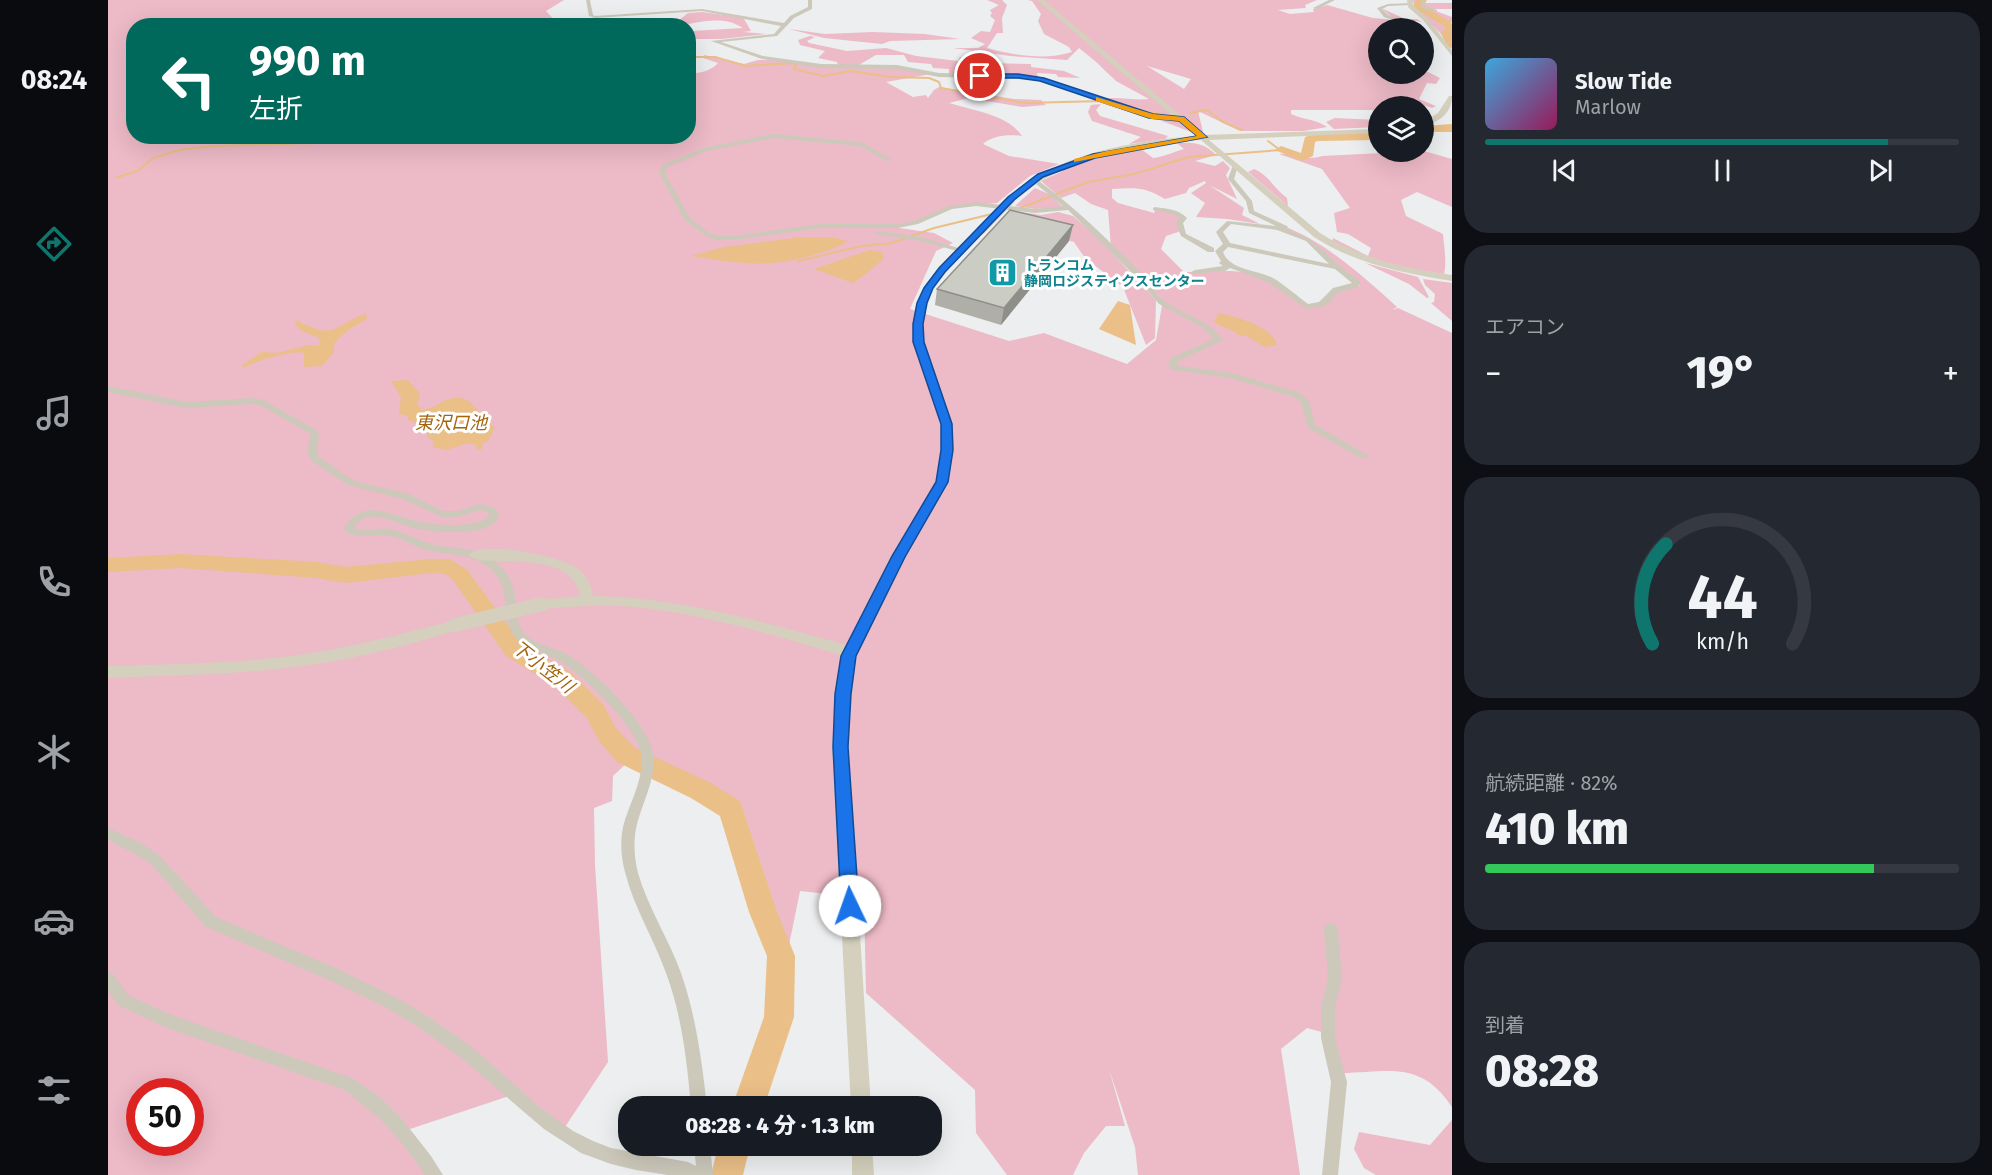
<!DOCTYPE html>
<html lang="ja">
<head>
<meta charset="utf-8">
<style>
  :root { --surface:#171b24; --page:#242831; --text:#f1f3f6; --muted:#9ea1a6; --line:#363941; --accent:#0f766e }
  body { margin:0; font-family:"Fira Sans","Noto Sans JP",sans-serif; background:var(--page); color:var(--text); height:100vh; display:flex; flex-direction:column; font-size:22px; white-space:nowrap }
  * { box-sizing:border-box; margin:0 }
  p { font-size:20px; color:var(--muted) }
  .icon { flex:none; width:33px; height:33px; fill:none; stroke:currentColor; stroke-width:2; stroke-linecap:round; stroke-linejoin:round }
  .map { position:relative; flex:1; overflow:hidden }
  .panel { display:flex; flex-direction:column; gap:12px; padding:12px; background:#0d0f14; width:540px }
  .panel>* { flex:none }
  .banner { position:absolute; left:18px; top:18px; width:570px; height:126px; border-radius:24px; box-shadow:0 6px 24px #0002; background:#00695c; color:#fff; overflow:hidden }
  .tools { position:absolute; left:1260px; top:18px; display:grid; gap:12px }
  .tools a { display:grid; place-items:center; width:66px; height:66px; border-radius:50%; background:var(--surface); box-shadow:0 6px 24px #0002; font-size:30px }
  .speed { position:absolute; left:18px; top:1078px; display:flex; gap:12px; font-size:30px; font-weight:700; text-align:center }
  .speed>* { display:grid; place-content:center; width:78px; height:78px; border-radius:50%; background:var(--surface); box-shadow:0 6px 24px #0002; line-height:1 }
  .speed .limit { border:9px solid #d22; background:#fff; color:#111 }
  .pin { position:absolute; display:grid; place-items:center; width:51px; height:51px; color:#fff; margin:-26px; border:3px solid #fff; border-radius:50%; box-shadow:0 2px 6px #0007 }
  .me { position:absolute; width:66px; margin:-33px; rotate:357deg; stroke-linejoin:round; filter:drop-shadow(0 0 4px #0008) }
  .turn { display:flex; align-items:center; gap:21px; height:126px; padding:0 24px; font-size:27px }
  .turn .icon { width:78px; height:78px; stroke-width:2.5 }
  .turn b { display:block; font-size:42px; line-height:51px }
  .big { font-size:45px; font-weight:800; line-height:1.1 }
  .panel .card { flex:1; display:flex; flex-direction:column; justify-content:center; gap:9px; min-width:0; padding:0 21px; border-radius:24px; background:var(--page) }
  .panel .dial { align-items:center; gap:0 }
  .dial svg { height:156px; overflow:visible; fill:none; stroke:var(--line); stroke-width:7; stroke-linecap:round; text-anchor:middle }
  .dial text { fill:var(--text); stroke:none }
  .song { display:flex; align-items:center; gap:18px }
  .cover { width:72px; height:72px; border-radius:9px; background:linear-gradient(135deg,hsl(200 70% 55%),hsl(330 70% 35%)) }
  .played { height:6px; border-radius:3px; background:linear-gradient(90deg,var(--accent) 85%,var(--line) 85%) }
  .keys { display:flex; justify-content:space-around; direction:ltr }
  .heat { display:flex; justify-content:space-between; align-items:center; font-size:33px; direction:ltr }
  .charge { height:9px; border-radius:4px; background:linear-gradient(90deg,#34c759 82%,var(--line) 0) }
  .trip { position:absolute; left:510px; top:1096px; width:324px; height:60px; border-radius:24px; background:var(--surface); box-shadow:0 6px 24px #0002; font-weight:800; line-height:60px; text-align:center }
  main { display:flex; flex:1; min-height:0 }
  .tab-bar { display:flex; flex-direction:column; width:108px; justify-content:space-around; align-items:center; background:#090b0e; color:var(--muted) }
  .tab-bar .icon { width:42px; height:42px }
  .tab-bar .active { color:var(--accent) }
  .tab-bar b { font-size:27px; color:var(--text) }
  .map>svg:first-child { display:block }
  .green { fill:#edbac7; fill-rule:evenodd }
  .water { fill:#eabf88 }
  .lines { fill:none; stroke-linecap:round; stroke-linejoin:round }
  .stream { stroke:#eabf88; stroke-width:2 }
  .river { fill:#eabf88; fill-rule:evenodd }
  .street { fill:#ccc9bb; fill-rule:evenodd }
  .secondary { fill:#d4d0bd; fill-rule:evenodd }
  .secondary-bridge-far1 { stroke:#d4d0bd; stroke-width:9 }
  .secondary-bridge { stroke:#d4d0bd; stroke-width:14 }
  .wall { fill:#afafa8 }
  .shaded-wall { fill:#8e8f88 }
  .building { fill:#cbccc3; stroke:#8e8f88; stroke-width:1.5 }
  .route { fill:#1a73e8; stroke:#114b97; stroke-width:1.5 }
  .slow { fill:#f59e0b }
  .labels { text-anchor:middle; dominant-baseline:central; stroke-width:6; stroke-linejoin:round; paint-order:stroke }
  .far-culture-label { font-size:14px; font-weight:bold; fill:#0d838f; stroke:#fff; text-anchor:start }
  .water-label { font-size:18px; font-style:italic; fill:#a4630e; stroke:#fff }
</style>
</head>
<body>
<main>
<nav class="tab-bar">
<b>08:24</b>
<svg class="icon active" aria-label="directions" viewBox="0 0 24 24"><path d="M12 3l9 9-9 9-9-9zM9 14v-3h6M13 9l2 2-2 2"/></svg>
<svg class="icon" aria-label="music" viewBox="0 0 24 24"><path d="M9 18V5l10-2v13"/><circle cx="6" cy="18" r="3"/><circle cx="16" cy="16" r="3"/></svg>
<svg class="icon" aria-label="phone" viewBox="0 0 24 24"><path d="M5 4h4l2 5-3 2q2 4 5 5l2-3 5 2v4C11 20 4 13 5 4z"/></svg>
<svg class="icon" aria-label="climate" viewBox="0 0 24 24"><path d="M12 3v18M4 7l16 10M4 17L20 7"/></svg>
<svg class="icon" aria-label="car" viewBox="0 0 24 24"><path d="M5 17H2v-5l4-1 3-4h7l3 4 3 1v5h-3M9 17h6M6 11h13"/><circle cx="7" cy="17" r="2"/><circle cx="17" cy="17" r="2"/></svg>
<svg class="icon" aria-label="filters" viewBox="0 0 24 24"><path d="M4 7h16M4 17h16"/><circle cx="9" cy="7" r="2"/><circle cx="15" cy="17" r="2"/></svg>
</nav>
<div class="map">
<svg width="1344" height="1175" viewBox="0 0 1344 1175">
  <rect width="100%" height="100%" fill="#eceeef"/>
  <g class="green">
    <path d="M0,0H456L438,11L450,24L462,25L26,26V136H580L581,73C591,74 603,71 610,63L595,58L596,55L636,64L650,60H674L731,67L729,62L710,58L717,51L692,45L690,40L702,36L707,37L699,41L701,43L739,51L778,48L808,56L850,61L852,57L876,58L879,63L923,64V67L956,71L972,78L950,77L948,74L929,73L930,77L867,75V72L874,69H854L856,75H841V69L825,68L823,64L800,62L796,55H768L749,66L813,70L823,74L778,82L805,97L818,95L820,98L826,90L831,87L906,99L933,100L938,105L914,107L861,98L841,103C866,111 899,114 914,136C902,134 884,135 875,144L901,156L951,164L922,176L889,203L843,207L803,224L784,227L826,233L845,243L828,251L802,309L901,341L936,333L1019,364L1048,340L1055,300L1003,247L1000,210L983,204L967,193L953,198L933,181L955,171L954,169L990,157L1033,149L1045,158C1056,157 1065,152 1076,149L1069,143C1085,142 1097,143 1108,155L1087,161L1107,166L1115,161L1122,168L1118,175L1129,199L1101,185L1136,208L1134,215L1152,224L1119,219L1088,217L1097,203L1083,193L1098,183L1097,181L1081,188L1078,193L1057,199C1035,186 1027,188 1004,189V198L1010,203L1046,213L1047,210L1072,213L1073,231L1058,236L1053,249L1075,271L1082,287L1079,272C1112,272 1142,265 1171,286C1177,289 1180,296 1185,299C1191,303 1201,305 1208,307L1241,285L1252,286L1207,244L1173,229L1175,226C1218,242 1256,277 1289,307L1284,310L1290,308L1344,333V1107C1313,1060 1282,1072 1233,1073L1221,1034L1199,1028L1173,1049L1192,1175H1030L1027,1147L1001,1069L1017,1126H998L976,1153L965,1175H899L868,1133L867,1090L758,993L756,898L692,891L679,955L647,860L619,799L524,758L505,776L504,801L486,808L487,865L500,1062L453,1133L410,1093L296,1131L318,1175H0ZM32,1092H82V1143H32Z"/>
    <path d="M879,0H894L899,5L894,18L895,33H889L879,48C906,55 936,61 964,52L961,47L936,34L930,21L933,14L924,1L920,0H1209L1197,5L1198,8L1170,10L1182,14L1206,12L1205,9L1219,5L1265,18L1287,20L1273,8L1297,19H1309L1314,22L1295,19L1282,23L1285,28H1270V74H1316V50L1322,53L1320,67L1316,70L1332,78L1328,84L1319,83L1311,99L1328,106L1324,108L1293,98L1287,99L1292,101L1291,106H1270V110H1183V114C1196,120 1208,119 1219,127L1196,131H1132L1090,111L1095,132L1086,133L995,99C1011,96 1025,101 1041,99L1008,81L987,61L971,48L959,60L902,56L845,48H870L877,44L863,38L873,31L882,32L887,20L882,16L884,13L882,10L891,5ZM1039,66L1083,79L1076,89Z"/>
    <polygon points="1305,0 1318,0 1316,3 1344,3 1344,9 1322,9 1344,17 1344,22 1341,23 1342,25 1344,23 1344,41 1341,35 1342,26 1339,25 1334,35 1306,7"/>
    <path d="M594,12L639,18L636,19L643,31L635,32L658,34L613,39H581V34L584,31L635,28C612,13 586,25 564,26L580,13Z"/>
    <polygon points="681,29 717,34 765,32 817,34 852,39 782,41 774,44 716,38"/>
    <polygon points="993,104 988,110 992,116 1060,136 1057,139 1021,144 1033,137 984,121 980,112 983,105"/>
    <polygon points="1227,118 1270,120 1270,127 1226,129 1218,122"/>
    <path d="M1316,151L1344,159V207L1309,192L1293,200L1298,216L1335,234C1336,247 1339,262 1336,274C1295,268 1261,260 1224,241L1225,238L1260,256L1263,248L1240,234L1229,232L1226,213L1242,208L1214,169L1171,154C1187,152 1196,162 1214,156Z"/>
    <path d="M1146,169C1161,175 1166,189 1179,198L1180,206L1140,172Z"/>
    <polygon points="927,188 943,195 955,207 927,209 907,206"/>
    <polygon points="902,210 933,215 950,212 965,216 991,239 1048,300 1047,338 1038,345 1015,287 977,258 966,242 892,220"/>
    <polygon points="1257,263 1310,277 1321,297 1319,298 1301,284"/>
    <polygon points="1315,279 1344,283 1344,321 1323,303 1326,302 1327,294 1317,285"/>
    <polygon points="1344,1120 1344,1175 1268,1175 1256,1168 1246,1149 1251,1132 1322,1145"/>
  </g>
  <g class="water">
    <path d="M694,237H723L740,241C729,248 717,251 705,255C658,269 630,263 583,256L616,247Z"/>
    <polygon points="762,250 774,252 776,258 758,274 745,283 706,269"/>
    <polygon points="1010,301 1022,305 1028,345 991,329"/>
    <path d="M1111,313C1128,317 1164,326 1169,345L1156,347L1139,336L1131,335C1122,327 1112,328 1106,321Z"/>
    <path d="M256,314L259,315L258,320C245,326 234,333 226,344V352L214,366L196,367V353L191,352C172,354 153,359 135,368L134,365L154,352L169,353L201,345L212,346L211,338L192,330L186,322L190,321C225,340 225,327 256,314Z"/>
    <path d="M300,380L312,394L309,404L314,410C326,409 333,400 346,398C368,395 369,419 387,427L380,441L375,443L373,450L369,449L368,445L359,443L339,450L325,447V441L319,437L320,426L301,421L299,416L291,414L293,397L283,381Z"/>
  </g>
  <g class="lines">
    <g class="stream">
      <polyline points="580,57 607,57 638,66 685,63 688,64 686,69 715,76 742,71 783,77 821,78 831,82 833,88 917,103 994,101"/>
      <polyline points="1002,102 1043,113 1057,114"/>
      <polyline points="1082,113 1099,110 1115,122 1134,130"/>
      <polyline points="1160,141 1172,150"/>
      <polyline points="8,178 31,170 45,158 71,150 106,146 208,143 229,136"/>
      <polyline points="912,208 980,182 1026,174 1081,157 1173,150"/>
      <polyline points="690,261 754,246 784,243 826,228 884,214"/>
    </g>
    <g class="river">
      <polygon points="1309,0 1319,0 1315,6 1343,22 1344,48 1340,47 1333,34 1337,29 1336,26 1307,8 1305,6"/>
      <polygon points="1344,124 1344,132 1316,132 1316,126"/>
      <polygon points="1209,133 1270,133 1270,140 1210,141 1207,142 1205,156 1194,161 1167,150 1173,146 1193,153 1197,137"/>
      <polygon points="72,554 208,562 238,567 323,559 342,559 359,570 414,644 461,671 495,704 507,727 527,748 601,782 632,801 669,912 687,956 686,1017 656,1107 624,1107 656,1017 659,956 641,912 612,816 583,798 509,762 491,741 479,718 445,685 398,656 345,580 337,574 323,573 238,583 208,578 72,568 0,572 0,558"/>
      <polygon points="610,1146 642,1146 635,1175 603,1175"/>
    </g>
    <g class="street">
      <polygon points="478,0 482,0 485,15 487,16 594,9 676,23 682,16 700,7 700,0 704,0 704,9 686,18 669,36 613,42 655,56 713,64 789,65 831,73 925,75 1045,115 1073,116 1076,118 1073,120 1042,118 924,79 831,77 789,69 713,68 654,59 603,41 666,34 673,26 594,11 487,18 481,16"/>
      <polygon points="1221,0 1227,0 1209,9 1205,8"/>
      <polygon points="1314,0 1318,1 1317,6 1329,10 1329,12 1313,8"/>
      <polygon points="1304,3 1302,5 1280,6 1274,9 1280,15 1292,20 1284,23 1282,22 1285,20 1276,17 1269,8 1280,4"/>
      <path d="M665,134L753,142L784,160L779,161L752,146L665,138L599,151L559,167L557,173L581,217L601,233L609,236H625L713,224H790L806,221L841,206L868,202L927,209L955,206L923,180L928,179C966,206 998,238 1031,271C1040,281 1047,294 1058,302C1078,317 1099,318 1115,340L1069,362L1070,366L1124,373L1192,393L1201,401L1207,425L1261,456L1259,458H1253L1200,428L1193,402L1186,397L1123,378L1064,370L1060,363L1063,358L1106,339L1091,325L1051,304L1027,276L960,210L927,213L868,206L844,209L810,224L790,228H713L625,240H608L597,235L576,219L551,173L554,165L595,148Z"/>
      <path d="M1125,165L1130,166L1126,179L1144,201L1146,211L1179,226L1180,227L1178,229L1202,239L1240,273L1251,280L1252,282L1250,287L1231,292L1217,306L1199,309L1160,282L1122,268L1117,271L1084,274L1083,272L1087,270L1115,266L1111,263L1113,261L1107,251L1115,244L1108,232L1119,221L1168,226L1141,213L1138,201L1120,179ZM1123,224L1169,230L1198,241L1221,264L1122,243L1115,232ZM1120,247L1227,269L1244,283L1225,288L1211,302L1200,304C1189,296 1177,285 1165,278C1150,270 1121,270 1115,252Z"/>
      <path d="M1047,207C1060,209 1070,209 1079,218L1075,223L1078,234L1106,248V252H1100L1073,236L1068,223L1072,218L1066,214L1045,210V208Z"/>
      <polygon points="769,231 813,237 857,250 853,252 813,241 767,234 766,233"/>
      <path d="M0,386L78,402L144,398L155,400L207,429L211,435L209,453L211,457L246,481L301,494L335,511H349L372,504L387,508L391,515C391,516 386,523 386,523C371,537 321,532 302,527C289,523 275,515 261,517C254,518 250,522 246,528C258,532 270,527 282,529C296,532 307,539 320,543C341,549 363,546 382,558C421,583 399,619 419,636C431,646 448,648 460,655C486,670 541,724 545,753C549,777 535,801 529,824C525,840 526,857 530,873C540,908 561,939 573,973C588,1016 594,1062 599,1107H583C579,1062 574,1016 558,973C546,939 526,908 517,872C513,857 512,842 515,827C521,803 537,779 533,753C529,727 475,675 453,662C440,654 424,652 412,642C386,621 413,583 371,561C355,553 336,555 318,550C305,546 293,537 280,536C266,534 254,538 239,533L236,528C256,497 280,515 308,521C325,525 343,526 360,524C368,523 376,522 381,515L380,512L372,510L349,517H334L295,499L240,485L204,461L199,453L202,435L201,433L152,405L144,404L78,408L0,392Z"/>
      <polygon points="0,828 33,843 52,856 108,917 230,969 289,998 318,1015 363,1046 429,1105 465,1131 485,1141 503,1148 580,1162 588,1166 586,1146 602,1146 605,1175 560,1175 528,1170 503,1164 473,1153 436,1129 352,1057 307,1025 279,1008 219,979 98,927 43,864 30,856 0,840"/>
      <polygon points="1223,923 1228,925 1230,930 1234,978 1227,1007 1227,1038 1239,1082 1230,1175 1214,1175 1223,1082 1213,1038 1213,1007 1220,978 1216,930 1218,925"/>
      <polygon points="0,972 5,974 20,995 61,1014 246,1079 273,1098 294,1119 323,1156 335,1175 317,1175 293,1142 273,1120 237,1090 59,1028 10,1005 0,991"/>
    </g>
    <g class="secondary">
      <path d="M929,0H936L1096,135L1270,129V133L1101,140L1212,233C1253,259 1297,268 1344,275V281C1295,273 1248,264 1206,237L1093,140C1042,144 986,152 940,177C928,183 917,193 906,201H900V197C911,189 922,180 935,173C980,149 1037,140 1088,136Z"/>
      <polygon points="1299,0 1305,0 1305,5 1319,18 1344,50 1344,56 1315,20 1300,7"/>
      <path d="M1341,96H1344C1344,113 1331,122 1316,126V122L1330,113Z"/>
      <path d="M870,228L877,230L837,272L826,288L819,303L815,323L816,342L845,424V450L840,482L796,556L747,656L740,747L763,1107H743L724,747L728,694L733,655C661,634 588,611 512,606C486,605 460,607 434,609L429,608L427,604L429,600L472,596C463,544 373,571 361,555C373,539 454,557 469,568C479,575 483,584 485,596C572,597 655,622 738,645L783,556L828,482L833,450V424L806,342L805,323L809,303L816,288L831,268Z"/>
      <path d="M347,620L352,621L354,625L352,629C293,648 230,663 169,669C113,675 56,676 0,678V666C65,664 131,664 196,654C247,647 297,633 347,620Z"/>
      <polygon points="744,1146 764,1146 766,1175 744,1175"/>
    </g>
    <polyline class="secondary-bridge-far1" points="873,230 903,199"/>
    <polyline class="secondary-bridge" points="347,625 434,604"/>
  </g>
  <polygon class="wall" points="961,241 893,325 827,305 829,289"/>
  <polygon class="shaded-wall" points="965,225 961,241 893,325 896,308"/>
  <g class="building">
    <polygon points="902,210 965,225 896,308 829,289"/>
    <polygon points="729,1099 730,1107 720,1107 719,1101"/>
  </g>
  <polygon class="route" points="910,74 936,78 1045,114 1076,117 1099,137 987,158 935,177 906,200 837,272 825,288 819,303 815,324 816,342 844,424 845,450 840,482 797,557 748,656 743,694 740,747 751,906 748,912 742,915 736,912 733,906 725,747 727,694 733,656 784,556 828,482 833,450 833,424 805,342 805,324 809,303 816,288 831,268 900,197 930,174 985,154 1089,136 1071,121 1041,118 932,81 910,78 872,78 868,76 872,74"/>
  <polygon class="slow" points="988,97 1045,114 1076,117 1099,137 966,162 966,159 999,151 1089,136 1071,121 1044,119 988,101"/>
  <defs>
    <symbol id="building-square" viewBox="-11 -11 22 22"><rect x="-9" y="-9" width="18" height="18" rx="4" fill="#0f9aa8" stroke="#fff"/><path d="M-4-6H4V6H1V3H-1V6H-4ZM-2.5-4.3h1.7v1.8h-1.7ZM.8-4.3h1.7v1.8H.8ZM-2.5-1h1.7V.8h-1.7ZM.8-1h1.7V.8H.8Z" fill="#fff"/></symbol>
  </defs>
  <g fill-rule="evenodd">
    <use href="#building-square" x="878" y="256" width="33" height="33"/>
  </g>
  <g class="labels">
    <g class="far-culture-label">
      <text x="916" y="265">トランコム<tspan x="916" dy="16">静岡ロジスティクスセンター</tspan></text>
    </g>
    <g class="water-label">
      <text x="343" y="423">東沢口池</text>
      <text transform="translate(435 667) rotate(38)">下小笠川</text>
    </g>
  </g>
</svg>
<div class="tools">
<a><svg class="icon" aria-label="search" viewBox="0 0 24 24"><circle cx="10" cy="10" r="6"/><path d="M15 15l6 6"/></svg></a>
<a><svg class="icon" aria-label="layers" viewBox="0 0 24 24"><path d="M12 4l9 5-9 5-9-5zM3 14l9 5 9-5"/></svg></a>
</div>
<div class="speed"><div class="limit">50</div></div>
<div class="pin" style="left:872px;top:76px;background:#d93025"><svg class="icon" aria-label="arrive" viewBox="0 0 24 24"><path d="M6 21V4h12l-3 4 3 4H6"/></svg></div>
<svg class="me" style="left:742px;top:906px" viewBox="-20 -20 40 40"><circle r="19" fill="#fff"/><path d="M0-13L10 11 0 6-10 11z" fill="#1a73e8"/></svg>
<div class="trip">08:28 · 4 分 · 1.3 km</div>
<div class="banner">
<div class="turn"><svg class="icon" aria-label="left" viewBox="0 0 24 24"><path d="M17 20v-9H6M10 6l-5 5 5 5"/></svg><div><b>990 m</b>左折</div></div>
</div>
</div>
<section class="panel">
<div class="card">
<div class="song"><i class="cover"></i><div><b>Slow Tide</b><p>Marlow</p></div></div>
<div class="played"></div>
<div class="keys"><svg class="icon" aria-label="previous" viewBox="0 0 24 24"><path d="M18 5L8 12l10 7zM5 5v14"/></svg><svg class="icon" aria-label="pause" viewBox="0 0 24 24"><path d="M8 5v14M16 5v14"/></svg><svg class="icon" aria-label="next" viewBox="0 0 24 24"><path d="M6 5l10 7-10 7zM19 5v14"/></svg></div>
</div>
<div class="card"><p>エアコン</p>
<div class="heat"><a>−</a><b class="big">19°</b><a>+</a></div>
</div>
<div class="card dial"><svg viewBox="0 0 100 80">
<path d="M14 69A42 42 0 1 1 86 69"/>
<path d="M14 69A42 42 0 0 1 21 18" stroke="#0f766e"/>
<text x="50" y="56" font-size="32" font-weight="700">44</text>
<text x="50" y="72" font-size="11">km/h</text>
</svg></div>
<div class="card"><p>航続距離 · 82%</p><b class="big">410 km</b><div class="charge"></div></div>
<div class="card"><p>到着</p><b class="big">08:28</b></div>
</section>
</main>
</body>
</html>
